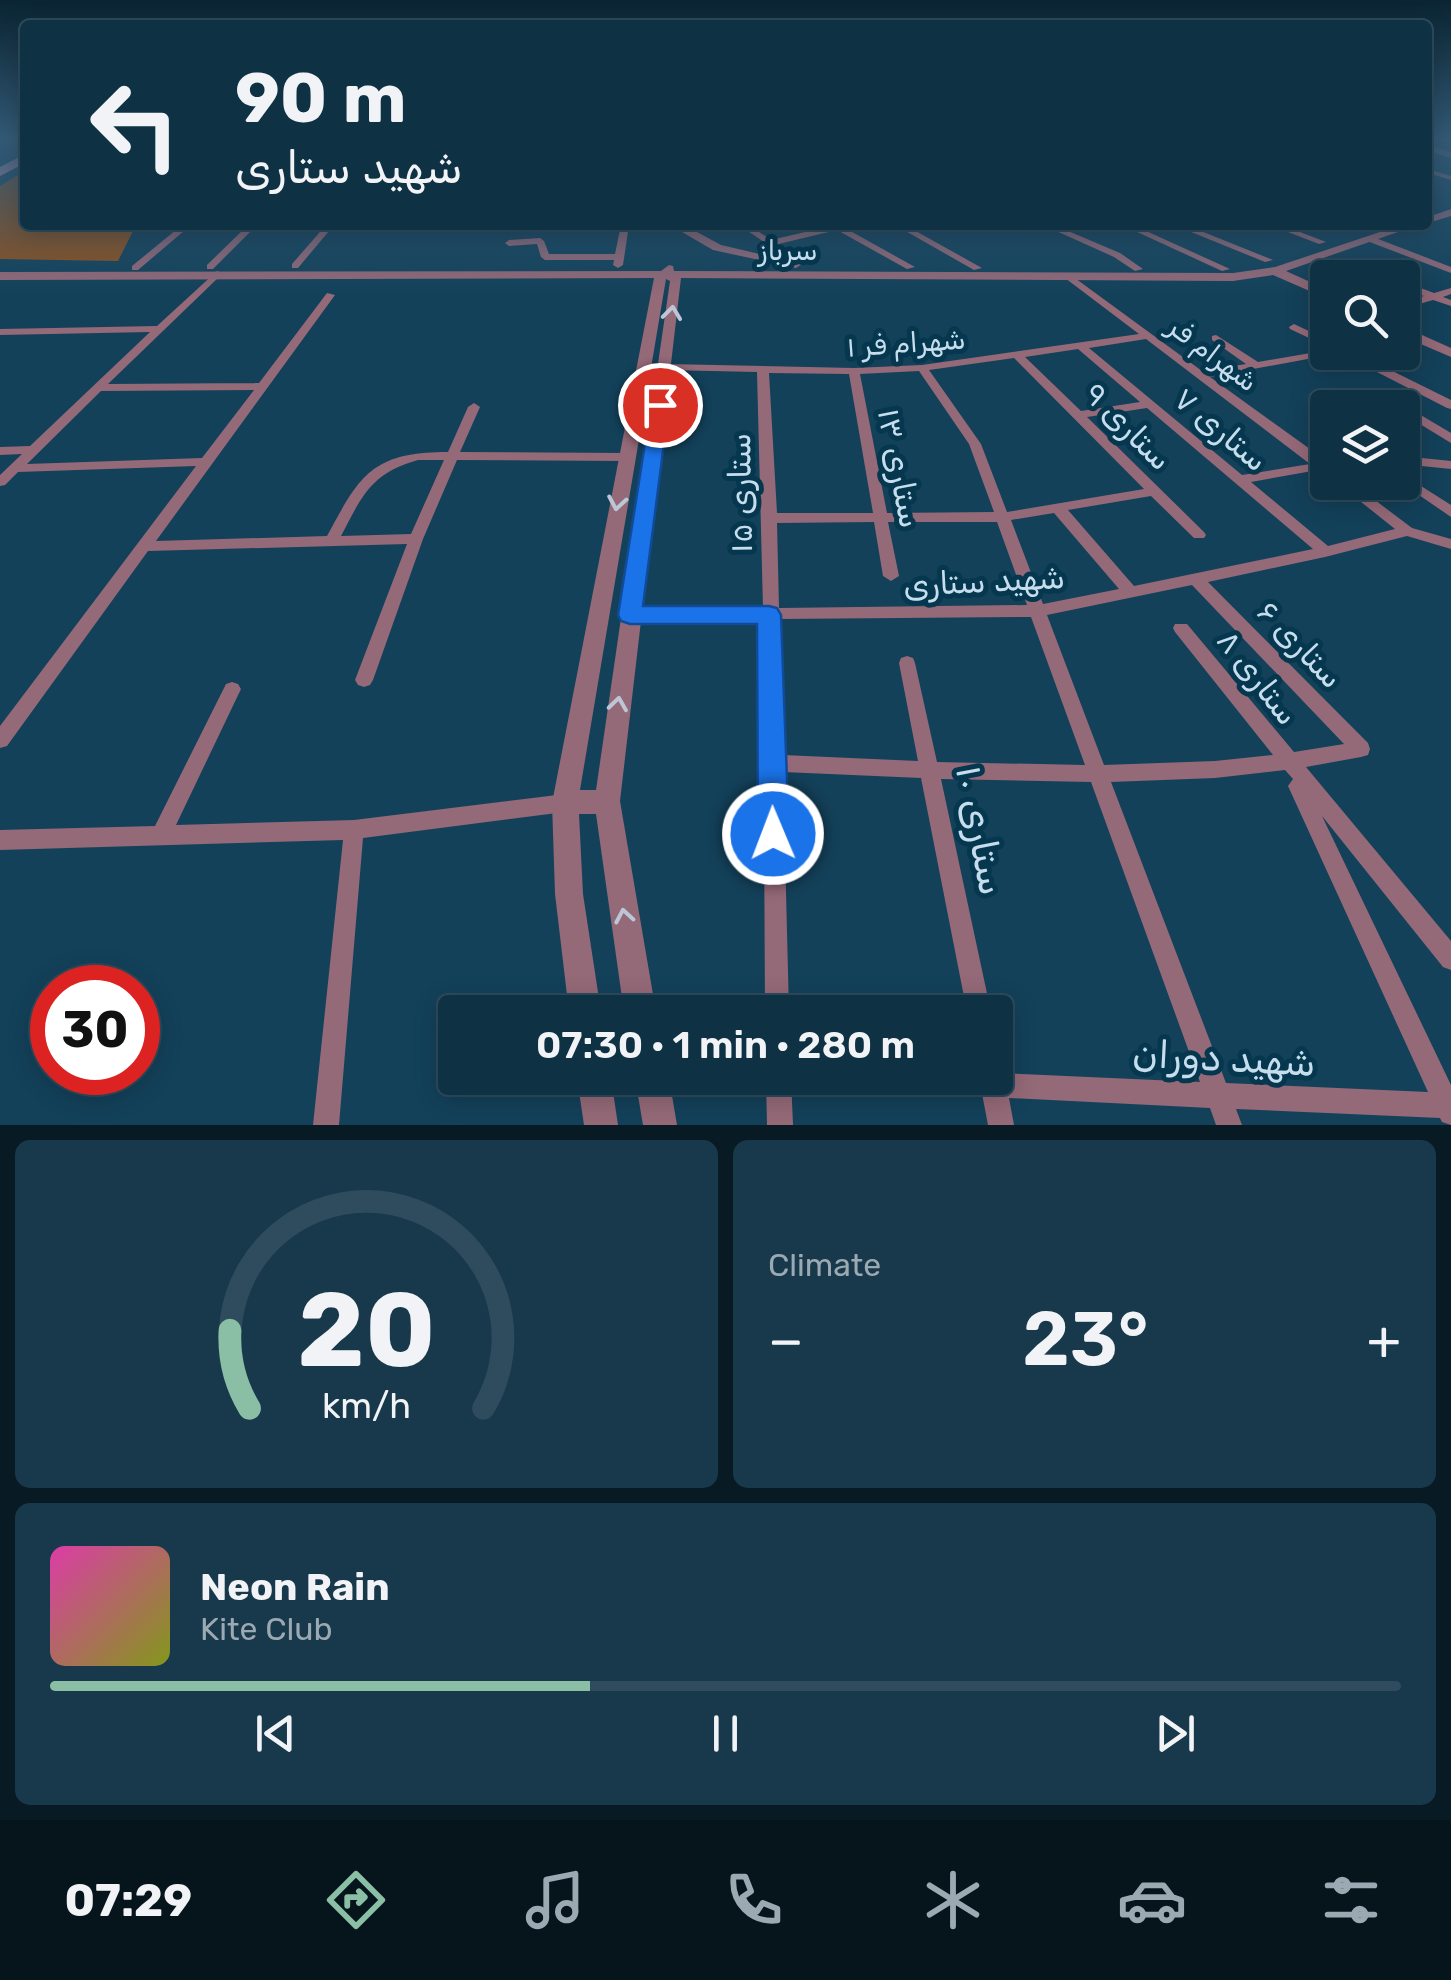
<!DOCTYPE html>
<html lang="en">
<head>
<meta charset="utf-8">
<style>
  :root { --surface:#0e3144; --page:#17394b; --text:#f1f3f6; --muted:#9ba9b2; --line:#2e4c5d; --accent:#8abfa5 }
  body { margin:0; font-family:Rubik,"Noto Naskh Arabic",sans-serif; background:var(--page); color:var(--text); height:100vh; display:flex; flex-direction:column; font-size:38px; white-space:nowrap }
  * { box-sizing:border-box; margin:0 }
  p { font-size:32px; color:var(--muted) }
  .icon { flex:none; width:55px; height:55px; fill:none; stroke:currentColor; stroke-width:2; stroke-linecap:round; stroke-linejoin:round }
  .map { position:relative; height:1125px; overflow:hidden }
  .drawer { display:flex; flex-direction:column; gap:15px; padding:15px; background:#081b25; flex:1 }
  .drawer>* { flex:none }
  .guide { position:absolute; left:20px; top:20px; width:1412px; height:210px; border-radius:10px; box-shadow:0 5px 25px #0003,0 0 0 2px var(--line); background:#0e3144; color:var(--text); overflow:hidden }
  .tools { position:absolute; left:1310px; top:260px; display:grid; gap:20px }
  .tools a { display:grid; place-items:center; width:110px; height:110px; border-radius:10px; background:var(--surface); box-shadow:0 5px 25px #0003,0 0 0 2px var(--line); font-size:50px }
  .speed { position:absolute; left:30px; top:965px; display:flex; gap:20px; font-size:50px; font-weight:700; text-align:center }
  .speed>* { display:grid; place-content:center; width:130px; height:130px; border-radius:50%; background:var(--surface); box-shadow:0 5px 25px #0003,0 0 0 2px var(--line); line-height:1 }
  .speed .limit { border:15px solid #d22; background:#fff; color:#111 }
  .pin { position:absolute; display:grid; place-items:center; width:85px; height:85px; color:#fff; margin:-42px; border:5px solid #fff; border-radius:50%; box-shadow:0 2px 10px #0007 }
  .me { position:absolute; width:110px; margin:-55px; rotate:359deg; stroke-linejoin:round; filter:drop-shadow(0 0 8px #0008) }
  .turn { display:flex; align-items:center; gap:35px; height:210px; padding:0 50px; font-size:45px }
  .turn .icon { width:130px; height:130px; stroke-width:2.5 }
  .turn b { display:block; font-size:70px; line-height:85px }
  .big { font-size:75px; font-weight:600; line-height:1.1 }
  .drawer .widget { flex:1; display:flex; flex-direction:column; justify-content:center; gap:15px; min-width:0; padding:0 35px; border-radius:15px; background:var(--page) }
  .drawer .dial { align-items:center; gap:0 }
  .dial svg { height:260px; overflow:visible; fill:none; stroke:var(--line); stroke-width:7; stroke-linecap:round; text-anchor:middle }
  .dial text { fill:var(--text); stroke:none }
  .song { display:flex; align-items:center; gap:30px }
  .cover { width:120px; height:120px; border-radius:15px; background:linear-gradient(135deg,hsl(320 70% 55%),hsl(70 70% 35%)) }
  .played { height:10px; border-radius:5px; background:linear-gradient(90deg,var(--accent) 40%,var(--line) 40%) }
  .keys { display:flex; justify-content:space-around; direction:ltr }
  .heat { display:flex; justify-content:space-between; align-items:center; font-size:55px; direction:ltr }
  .drawer .tiles { flex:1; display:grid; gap:15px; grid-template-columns:1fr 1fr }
  .widget:last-child { grid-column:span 2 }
  .trip { position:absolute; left:438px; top:995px; width:575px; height:100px; border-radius:10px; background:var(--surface); box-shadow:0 5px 25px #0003,0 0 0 2px var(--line); font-weight:600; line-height:100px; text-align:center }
  .tab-bar { display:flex; height:160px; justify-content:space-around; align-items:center; background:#06141b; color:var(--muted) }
  .tab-bar .icon { width:70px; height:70px }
  .tab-bar .on { color:var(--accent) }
  .tab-bar b { font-size:45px; color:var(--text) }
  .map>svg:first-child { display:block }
  .green { fill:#8f511d }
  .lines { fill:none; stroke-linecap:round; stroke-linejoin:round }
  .minor { fill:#946978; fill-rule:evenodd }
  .tertiary { fill:#946978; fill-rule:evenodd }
  .trunk { fill:#f29fbe; fill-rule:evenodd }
  .oneway { stroke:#bcc6d6 }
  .route { fill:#1a73e8; stroke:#114b97; stroke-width:2.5 }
  .labels { text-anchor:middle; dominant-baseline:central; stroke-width:10; stroke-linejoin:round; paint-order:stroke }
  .far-street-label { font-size:28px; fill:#c6dded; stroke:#05374f }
  .street-label { font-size:32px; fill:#c6dded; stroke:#05374f }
  .near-street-label { font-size:38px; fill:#c6dded; stroke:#05374f }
</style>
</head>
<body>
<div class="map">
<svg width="1451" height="1125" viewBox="0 0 1451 1125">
  <rect width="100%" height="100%" fill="#13415a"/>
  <polygon class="green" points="24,171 25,225 136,225 118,261 0,259 0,186"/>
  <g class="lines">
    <g class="minor">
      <polygon points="1428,169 1451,176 1451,180 1428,173"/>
      <polygon points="182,225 191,225 138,270 132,270 132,266"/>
      <polygon points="248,225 257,225 213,269 207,269 207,265"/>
      <polygon points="326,225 334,225 298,268 292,268 292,264"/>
      <path d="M494,225H525C518,229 501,229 494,225Z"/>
      <polygon points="621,225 629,225 623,265 618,268 613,265 614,260 545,260 541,257 537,244 509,246 505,243 509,240 540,238 544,241 549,254 615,254"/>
      <polygon points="739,225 749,225 771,240 835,225 852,225 845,228 915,267 907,269 837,230 770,246"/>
      <polygon points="895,225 905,225 982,268 974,270"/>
      <polygon points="1043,225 1054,225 1120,253 1143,269 1135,271 1114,257"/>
      <polygon points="1122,225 1133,225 1230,269 1222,271"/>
      <polygon points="1174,225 1186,225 1273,260 1265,262"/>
      <polygon points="1270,225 1282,225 1326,242 1319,244"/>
      <polygon points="1367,237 1373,237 1451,267 1451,273 1367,241"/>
      <path d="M1370,269L1388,276L1389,278C1381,278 1372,278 1365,272Z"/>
      <path d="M217,271L220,272V276L108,384L259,383L327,293L335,295L156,541L327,536C360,475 372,452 448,452L468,407L474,403L480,407L460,452L626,453L632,457L626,461L457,460L423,539L373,680L370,685L364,687L358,685L355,680L407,544L148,551L7,746L0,748V726L196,466L18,472L5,485L0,486V475L22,454L0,455V447L30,446L150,332L0,335V329L157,326ZM254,390L202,458L27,464L101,391ZM418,460H444L411,534L341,536C362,496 371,473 418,460Z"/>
      <path d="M1068,273L1202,371L1246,364L1212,340V336L1216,335L1258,362L1328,350V352H1354L1451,400V409L1447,408L1340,353L1210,377L1328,462V475L1318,470L1251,482L1328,546L1395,529L1336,482H1351L1412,528L1451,539V549L1407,536L1325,557L1208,582L1368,743L1370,749L1368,755L1361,757L1306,767L1451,941V970L1443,967L1322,816L1451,1085V1125L1442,1122L1440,1118L1236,1109L1242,1125H1216L1210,1108L1009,1098L1014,1125H988L979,1078H995V1067L1002,1073L1200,1082L1091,782L941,779L991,1012H967L921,778L783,772L789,1012H765L763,620L630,621L624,619L622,615L624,611L630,609L763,608L757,372L666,370L660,367L666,364L854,368L922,365L1139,334L1065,278V274ZM1146,339L1310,464L1242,475L1089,348ZM1078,349L1140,402L1081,411L1025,357ZM1014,358L1144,489L1007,512L981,444L929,370ZM919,371L969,444L994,512L887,513L860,374ZM769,373L849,374L873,513H777ZM1147,408L1313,549L1134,586L1068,510L1151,496L1194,538H1204L1206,535L1204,532L1087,417ZM1054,513L1119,589L1043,604L1011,520ZM874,522L883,576L891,581L899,576L888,522H997L1027,605L779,608L777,523ZM1192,585L1344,744L1294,752L1187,624H1175L1173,628L1175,632L1273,755L1215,761L1104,765L1047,615ZM1031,617L1085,765L937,762L915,663L913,658L907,656L901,658L899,663L918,761L783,755L780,619ZM1285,770L1293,779L1288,786L1428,1092L1226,1083L1111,782L1215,778Z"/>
      <polygon points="1402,281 1434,293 1451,288 1451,294 1443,297 1451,300 1451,306 1433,300 1402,309 1402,303 1424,296 1402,288"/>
      <polygon points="1294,324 1328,340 1328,347 1290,329 1289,327"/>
      <polygon points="1414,411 1451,433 1451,443 1410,418 1410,412"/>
      <polygon points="1315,413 1328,420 1328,430 1311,420 1309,417"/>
      <polygon points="1402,456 1451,461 1451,469 1402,464"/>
      <polygon points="1402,474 1451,505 1451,517 1400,482 1402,482"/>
      <polygon points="232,682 238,684 241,689 176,825 354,820 565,794 572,797 575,803 572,809 565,812 363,838 339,1125 313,1125 343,840 0,850 0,830 155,826 226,684"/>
      <polygon points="766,1078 791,1078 793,1125 767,1125"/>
    </g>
    <g class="tertiary">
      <polygon points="1428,145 1451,152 1451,158 1428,151"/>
      <polygon points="1451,209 1451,216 1428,223 1428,217"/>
      <polygon points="670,225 684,225 721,245 802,264 796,268 713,250"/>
      <path d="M1401,225H1418L1286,271L1328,290V299L1273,275L1233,281L681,278L620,801L656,1012H624L596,814H579L583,894L601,1012H569L555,894L552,803L654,278L0,280V272L661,271L669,265L673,266L674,271L1233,273L1275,267ZM666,279L670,281L596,790H580Z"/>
      <polygon points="1402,326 1451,348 1451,357 1402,336"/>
      <polygon points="577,1078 611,1078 618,1125 584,1125"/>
      <polygon points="635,1078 669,1078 677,1125 643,1125"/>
    </g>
    <polygon class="trunk" points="25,154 25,163 0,176 0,167"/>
  </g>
  <defs><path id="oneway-chevron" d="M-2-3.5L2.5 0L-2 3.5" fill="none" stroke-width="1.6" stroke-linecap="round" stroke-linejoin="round" transform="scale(2.5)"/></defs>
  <g class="oneway">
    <use href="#oneway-chevron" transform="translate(672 313) rotate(-83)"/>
    <use href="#oneway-chevron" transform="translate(617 503) rotate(100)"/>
    <use href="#oneway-chevron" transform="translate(618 704) rotate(-82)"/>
    <use href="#oneway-chevron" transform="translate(624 916) rotate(-100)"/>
  </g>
  <linearGradient id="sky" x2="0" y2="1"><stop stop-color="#0a2432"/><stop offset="0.47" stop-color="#335a76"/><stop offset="1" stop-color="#335a76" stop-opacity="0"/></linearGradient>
  <rect width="1451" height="296" fill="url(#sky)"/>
  <polygon class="route" points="660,399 669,405 643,606 769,606 777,608 781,615 789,834 784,845 773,849 762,845 758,834 757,624 630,624 621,621 618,615 651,405"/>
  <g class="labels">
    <g class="far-street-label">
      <text x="788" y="250">سرباز</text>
      <text transform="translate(906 343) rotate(-4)">شهرام فر ۱</text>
      <text transform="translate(1213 354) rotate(37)">شهرام فر</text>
    </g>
    <g class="street-label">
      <text transform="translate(1128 426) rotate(45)">ستاری ۹</text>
      <text transform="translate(1221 429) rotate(40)">ستاری ۷</text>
      <text transform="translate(900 468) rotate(79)">ستاری ۱۳</text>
      <text transform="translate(740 493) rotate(-91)">ستاری ۱۵</text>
      <text transform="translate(984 581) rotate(-3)">شهید ستاری</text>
      <text transform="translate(1300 644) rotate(46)">ستاری ۶</text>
      <text transform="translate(1258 677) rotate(52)">ستاری ۸</text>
    </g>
    <g class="near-street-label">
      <text transform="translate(981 830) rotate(79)">ستاری ۱۰</text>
      <text transform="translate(1224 1058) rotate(3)">شهید دوران</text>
    </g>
  </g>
</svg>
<div class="tools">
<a><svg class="icon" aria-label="search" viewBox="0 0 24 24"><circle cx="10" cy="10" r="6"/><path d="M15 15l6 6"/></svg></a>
<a><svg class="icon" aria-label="layers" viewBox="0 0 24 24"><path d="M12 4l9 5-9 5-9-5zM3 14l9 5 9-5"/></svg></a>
</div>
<div class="speed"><div class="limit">30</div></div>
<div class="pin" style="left:660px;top:405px;background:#d93025"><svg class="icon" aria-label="arrive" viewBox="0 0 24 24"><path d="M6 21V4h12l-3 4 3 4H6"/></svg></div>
<svg class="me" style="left:773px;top:834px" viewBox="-20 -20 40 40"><circle r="17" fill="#1a73e8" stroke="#fff" stroke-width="3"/><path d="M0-11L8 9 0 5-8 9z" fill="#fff"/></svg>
<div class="trip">07:30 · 1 min · 280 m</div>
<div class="guide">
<div class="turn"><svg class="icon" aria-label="left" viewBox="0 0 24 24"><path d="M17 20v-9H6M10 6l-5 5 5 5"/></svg><div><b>90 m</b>شهید ستاری</div></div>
</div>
</div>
<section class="drawer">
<div class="tiles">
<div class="widget dial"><svg viewBox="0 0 100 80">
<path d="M14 69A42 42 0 1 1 86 69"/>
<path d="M14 69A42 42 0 0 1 8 45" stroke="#8abfa5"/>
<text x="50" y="56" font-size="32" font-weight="700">20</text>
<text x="50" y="72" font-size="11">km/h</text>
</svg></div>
<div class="widget"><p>Climate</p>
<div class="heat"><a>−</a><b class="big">23°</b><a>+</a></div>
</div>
<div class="widget">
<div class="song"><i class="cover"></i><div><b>Neon Rain</b><p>Kite Club</p></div></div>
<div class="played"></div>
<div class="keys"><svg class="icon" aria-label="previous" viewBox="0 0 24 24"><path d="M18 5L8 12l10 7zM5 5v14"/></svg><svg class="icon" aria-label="pause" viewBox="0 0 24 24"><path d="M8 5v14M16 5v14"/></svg><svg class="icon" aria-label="next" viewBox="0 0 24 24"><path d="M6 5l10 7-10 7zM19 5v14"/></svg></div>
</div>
</div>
</section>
<nav class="tab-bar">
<b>07:29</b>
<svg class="icon on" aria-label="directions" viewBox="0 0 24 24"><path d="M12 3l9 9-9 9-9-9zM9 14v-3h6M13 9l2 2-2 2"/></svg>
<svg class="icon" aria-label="music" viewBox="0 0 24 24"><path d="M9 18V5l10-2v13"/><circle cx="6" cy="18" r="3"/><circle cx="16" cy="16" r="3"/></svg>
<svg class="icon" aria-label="phone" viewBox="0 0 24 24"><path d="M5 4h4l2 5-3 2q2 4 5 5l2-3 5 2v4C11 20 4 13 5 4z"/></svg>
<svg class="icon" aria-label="climate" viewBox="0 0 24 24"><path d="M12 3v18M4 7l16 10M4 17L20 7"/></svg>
<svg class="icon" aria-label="car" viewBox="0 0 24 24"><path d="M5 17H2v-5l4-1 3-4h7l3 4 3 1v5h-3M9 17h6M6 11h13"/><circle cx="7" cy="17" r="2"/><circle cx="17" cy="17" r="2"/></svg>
<svg class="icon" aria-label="filters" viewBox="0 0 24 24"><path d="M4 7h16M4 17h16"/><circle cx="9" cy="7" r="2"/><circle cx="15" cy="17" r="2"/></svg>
</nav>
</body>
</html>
